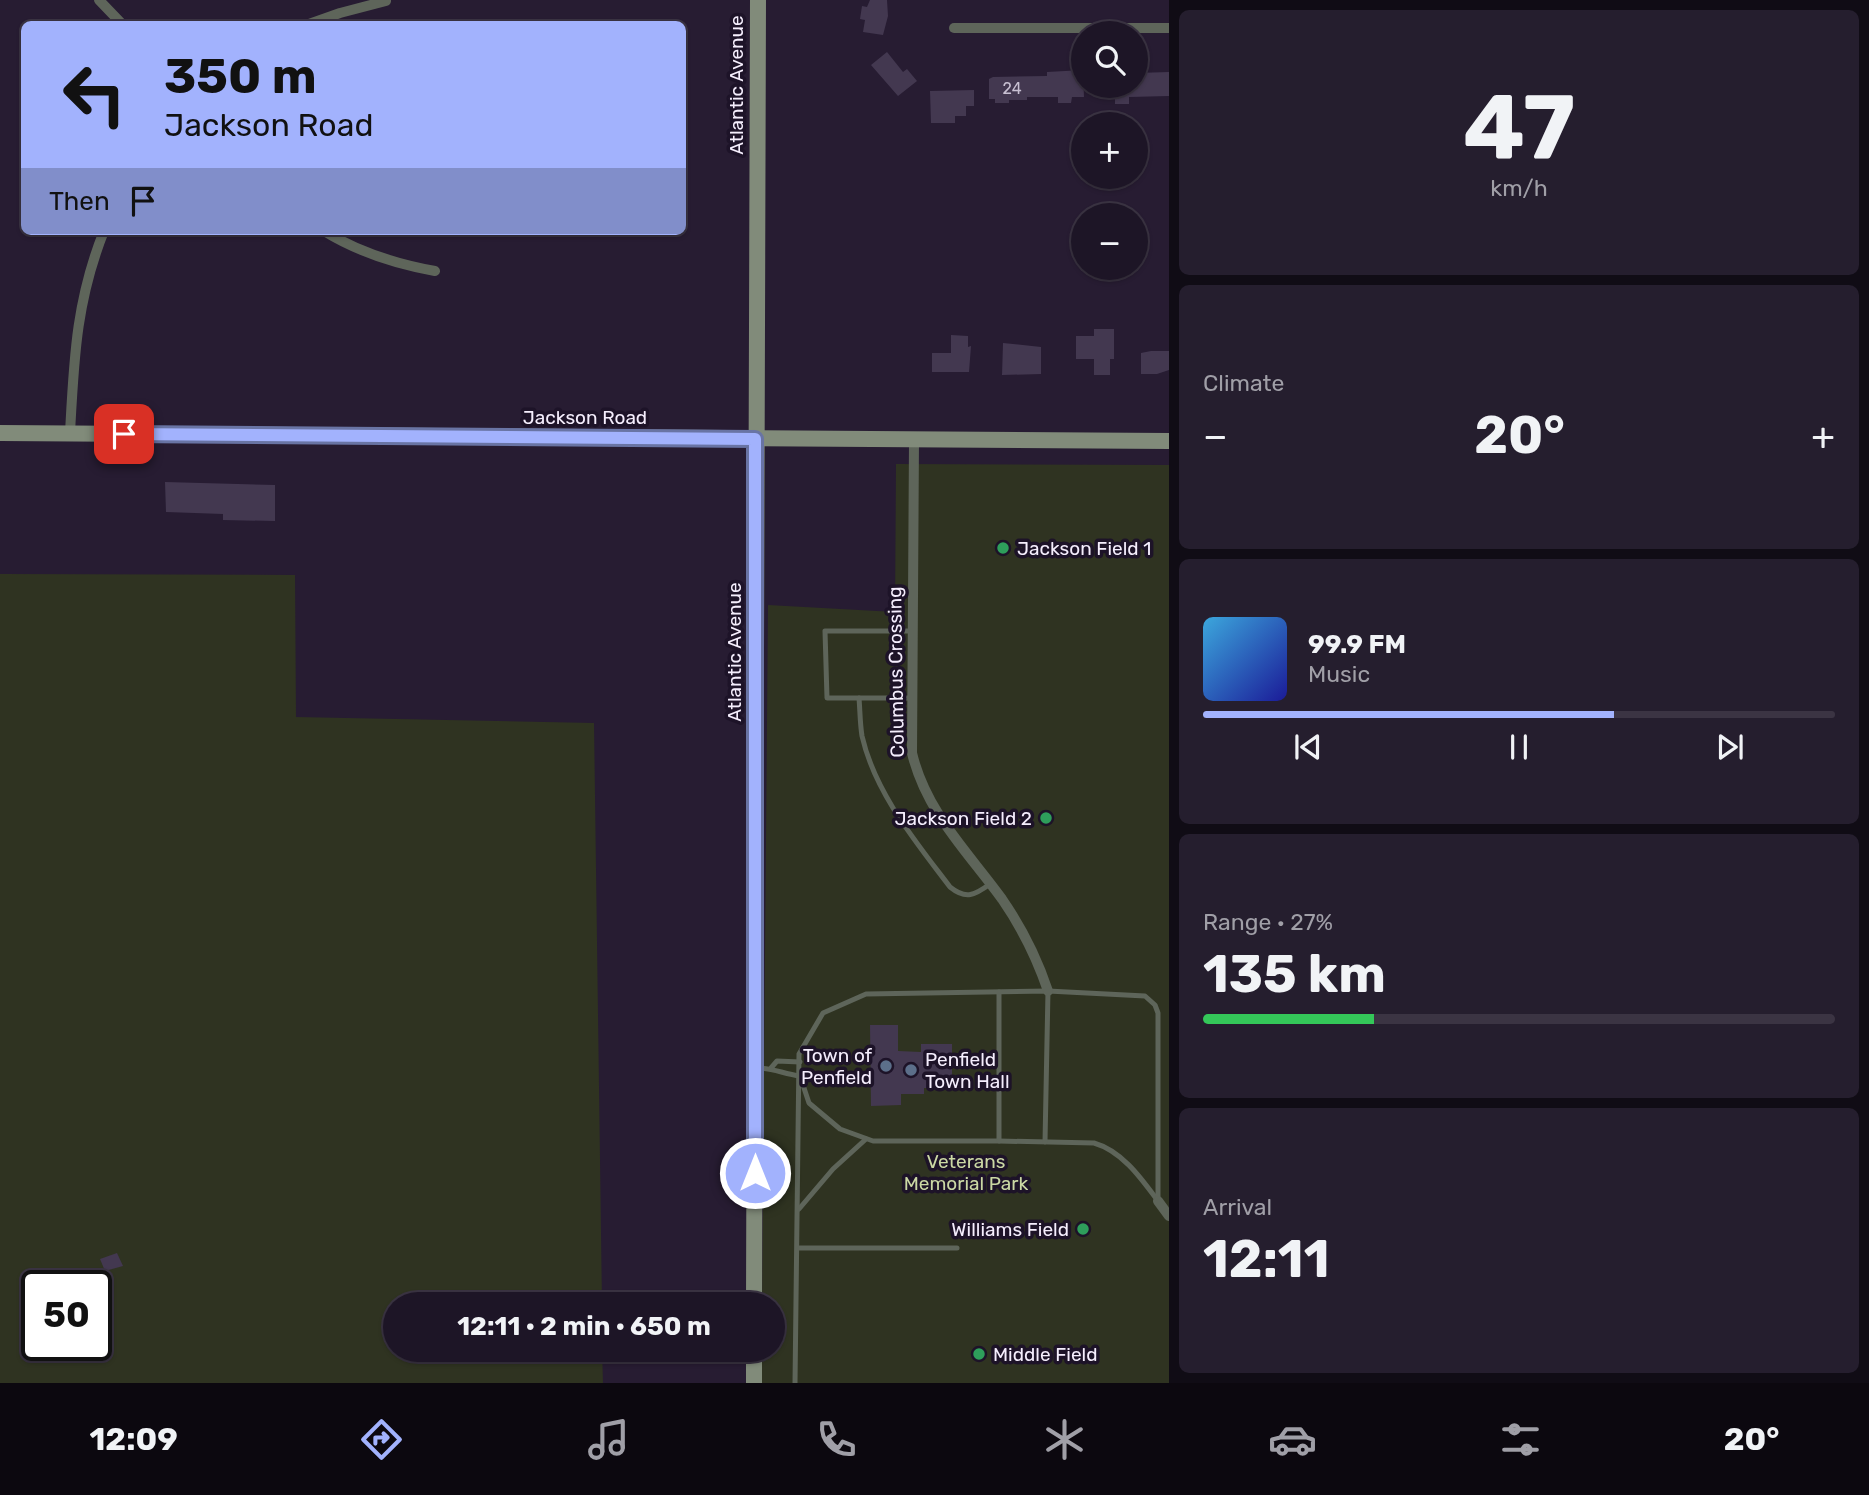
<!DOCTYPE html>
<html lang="en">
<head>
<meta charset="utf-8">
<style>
  :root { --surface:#1d1526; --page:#251e2e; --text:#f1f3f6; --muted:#a09fa7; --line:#3b3443; --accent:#a2b2fd }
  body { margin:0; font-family:Rubik,sans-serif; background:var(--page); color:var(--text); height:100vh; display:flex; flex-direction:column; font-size:26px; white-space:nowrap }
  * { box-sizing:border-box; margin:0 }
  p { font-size:23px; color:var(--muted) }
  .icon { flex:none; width:38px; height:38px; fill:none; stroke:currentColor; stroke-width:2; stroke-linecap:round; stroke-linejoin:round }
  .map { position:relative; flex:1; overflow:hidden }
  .drawer { display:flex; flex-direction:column; gap:10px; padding:10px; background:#100c15; width:700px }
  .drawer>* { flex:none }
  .guide { position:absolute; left:21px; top:21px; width:665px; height:214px; border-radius:10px; box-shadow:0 2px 5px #0004,0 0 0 2px var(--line); background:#a2b2fd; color:#111; overflow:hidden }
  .tools { position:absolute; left:1071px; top:21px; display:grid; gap:14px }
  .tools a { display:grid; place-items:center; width:77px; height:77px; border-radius:50%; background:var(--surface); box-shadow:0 2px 5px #0004,0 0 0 2px var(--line); font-size:35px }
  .speed { position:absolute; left:21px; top:1270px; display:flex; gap:14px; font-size:35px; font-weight:700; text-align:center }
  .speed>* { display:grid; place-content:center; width:91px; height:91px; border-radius:50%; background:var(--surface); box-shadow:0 2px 5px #0004,0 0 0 2px var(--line); line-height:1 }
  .speed .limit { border:4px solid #111; border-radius:10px; background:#fff; color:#111 }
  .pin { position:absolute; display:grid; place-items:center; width:60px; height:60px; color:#fff; margin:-30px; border-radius:14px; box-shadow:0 4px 10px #0006 }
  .me { position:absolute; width:77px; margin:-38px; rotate:0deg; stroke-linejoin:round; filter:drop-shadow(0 0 5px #0008) }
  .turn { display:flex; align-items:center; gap:24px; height:147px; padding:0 28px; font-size:32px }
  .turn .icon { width:91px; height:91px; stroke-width:2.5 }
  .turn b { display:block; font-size:49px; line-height:60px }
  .then { display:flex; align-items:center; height:66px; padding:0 28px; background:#0003; gap:14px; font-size:26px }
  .big { font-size:52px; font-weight:700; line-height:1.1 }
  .drawer .card { flex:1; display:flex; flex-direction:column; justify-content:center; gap:10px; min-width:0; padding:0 24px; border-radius:10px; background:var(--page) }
  .drawer .dial { align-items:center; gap:0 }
  .dial b { font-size:91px; line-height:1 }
  .song { display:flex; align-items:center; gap:21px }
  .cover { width:84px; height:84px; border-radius:10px; background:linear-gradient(135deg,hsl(200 70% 55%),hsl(240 70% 35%)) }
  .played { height:7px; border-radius:4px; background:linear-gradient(90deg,var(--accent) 65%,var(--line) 65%) }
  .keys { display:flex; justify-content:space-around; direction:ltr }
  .heat { display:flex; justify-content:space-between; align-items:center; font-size:38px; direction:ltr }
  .charge { height:10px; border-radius:5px; background:linear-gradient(90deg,#34c759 27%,var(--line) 0) }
  .trip { position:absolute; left:383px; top:1292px; width:402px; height:70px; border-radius:35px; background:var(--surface); box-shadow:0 2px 5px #0004,0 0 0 2px var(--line); font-weight:700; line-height:70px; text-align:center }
  .dock { display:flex; height:112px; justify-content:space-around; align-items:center; background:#0c080f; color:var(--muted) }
  .dock .icon { width:49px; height:49px }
  .dock .selected { color:var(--accent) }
  .dock b { font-size:32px; color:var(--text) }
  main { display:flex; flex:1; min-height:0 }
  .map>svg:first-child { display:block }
  .green { fill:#2f3321; fill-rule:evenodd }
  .building { fill:#433850 }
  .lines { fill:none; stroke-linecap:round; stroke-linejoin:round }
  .lane { stroke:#5e655a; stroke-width:5 }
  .street { stroke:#5e655a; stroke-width:10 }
  .secondary { stroke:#818b7a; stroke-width:16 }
  .route-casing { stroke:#6974a4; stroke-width:18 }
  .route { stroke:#a2b2fd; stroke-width:12 }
  .leisure-dot { fill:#2e9e5b; stroke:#1d1328; stroke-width:2.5 }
  .service-dot { fill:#5c6f8a; stroke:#1d1328; stroke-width:2.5 }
  .labels { text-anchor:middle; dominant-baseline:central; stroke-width:7; stroke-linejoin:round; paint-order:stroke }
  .number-label { font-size:16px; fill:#c8c0d2 }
  .street-label { font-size:19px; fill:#f5eefd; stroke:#1d1328 }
  .poi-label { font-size:19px; fill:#f5eefd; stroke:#1d1328; text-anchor:start }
  .park-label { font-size:19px; fill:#cbd8a4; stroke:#1d1328 }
</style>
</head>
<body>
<main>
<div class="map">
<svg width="1169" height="1383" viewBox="0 0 1169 1383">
  <rect width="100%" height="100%" fill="#271c32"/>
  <g class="green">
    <polygon points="896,464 1169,465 1169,1383 762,1383 762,1349 774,1349 774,1304 762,1304 768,605 895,612"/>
    <path d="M0,574L295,575L296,717L594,723L602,1304H396V1349H602L603,1383H0ZM37,1286H96V1346H37Z"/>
  </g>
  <g class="building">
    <polygon points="870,0 887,0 888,16 883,35 863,32 865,20 860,19 862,6 867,7"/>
    <polygon points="887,52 903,72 907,69 917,81 898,96 871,65"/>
    <polygon points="1083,70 1084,97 1072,97 1071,103 1058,103 1058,97 1027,97 1027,100 1009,100 1009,103 995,103 995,99 989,99 989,79 993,77 1047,76 1047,72"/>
    <polygon points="1169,72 1169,96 1129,97 1129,104 1115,104 1115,99 1106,99 1106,86 1136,86 1136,73"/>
    <polygon points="974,90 974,106 966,106 966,116 955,116 955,123 931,123 930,91"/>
    <polygon points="1094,329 1114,329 1114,359 1110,359 1110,375 1094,375 1094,359 1076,359 1076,336 1094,336"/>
    <polygon points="951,335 968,336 968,347 971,346 969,372 932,372 932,353 951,353"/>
    <polygon points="1003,343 1041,347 1041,374 1002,375"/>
    <polygon points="1151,351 1169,351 1169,370 1157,374 1141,374 1141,353"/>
    <polygon points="165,482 275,485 275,521 223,520 223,514 166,512"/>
    <polygon points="870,1025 898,1025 898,1051 921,1052 921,1044 952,1044 952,1088 924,1088 924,1094 901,1094 901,1105 871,1106"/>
    <polygon points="117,1253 123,1266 105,1271 100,1259"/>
  </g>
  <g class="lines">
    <g class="lane">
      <path d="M859,698C860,710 860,724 862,736C875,793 916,842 950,887C966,900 975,895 990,884"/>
      <polyline points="911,698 827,698 825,631 912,631"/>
      <path d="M758,1068C773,1068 784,1074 800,1076L809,1103L840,1129L873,1141H999V992"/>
      <polyline points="771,1068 777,1061 800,1062"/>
      <path d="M999,1141L1094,1143C1122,1151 1141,1178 1158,1201"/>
      <polyline points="1045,1142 1048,991"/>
      <polyline points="799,1209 833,1169 866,1139"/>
      <polyline points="798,1248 957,1248"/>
      <polyline points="795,1383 799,1054 823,1013 866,994 1048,991 1145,996 1155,1005 1158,1013 1158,1201"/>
    </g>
    <g class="street">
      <polyline points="99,0 122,24"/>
      <polyline points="309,24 340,13 386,1"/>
      <polyline points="954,28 1169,28"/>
      <path d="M324,231C358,252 396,264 435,271"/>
      <path d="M70,433C74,359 76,301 104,231"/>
      <path d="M914,441L912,753C926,812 968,852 1002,899C1022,928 1037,958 1048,991"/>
      <polyline points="1158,1201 1169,1216"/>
    </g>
    <g class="secondary">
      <polyline points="0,433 1169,441"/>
      <polyline points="754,1304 758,0"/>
      <polyline points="754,1383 754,1349"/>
    </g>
  </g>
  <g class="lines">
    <defs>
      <polyline id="route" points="124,434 755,439 755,1173"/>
    </defs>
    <use href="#route" class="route-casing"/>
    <use href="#route" class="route"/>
  </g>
  <g class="leisure-dot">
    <circle cx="1003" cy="548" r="7"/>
    <circle cx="1046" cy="818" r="7"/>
    <circle cx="1083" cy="1229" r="7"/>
    <circle cx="979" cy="1354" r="7"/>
  </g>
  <g class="service-dot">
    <circle cx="886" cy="1066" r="7"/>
    <circle cx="911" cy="1070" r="7"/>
  </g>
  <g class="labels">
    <g class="number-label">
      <text x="1012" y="88">24</text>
    </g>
    <g class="street-label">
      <text transform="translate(736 85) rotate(-90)">Atlantic Avenue</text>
      <text x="585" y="417">Jackson Road</text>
      <text transform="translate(734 652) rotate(-90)">Atlantic Avenue</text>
      <text transform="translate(896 672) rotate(-91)">Columbus Crossing</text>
    </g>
    <g class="poi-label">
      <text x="1017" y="548">Jackson Field 1</text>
      <text x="1032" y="818" text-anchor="end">Jackson Field 2</text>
      <text x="872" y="1055" text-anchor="end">Town of<tspan x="872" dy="22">Penfield</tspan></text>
      <text x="925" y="1059">Penfield<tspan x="925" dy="22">Town Hall</tspan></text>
      <text x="1069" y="1229" text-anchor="end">Williams Field</text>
      <text x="993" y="1354">Middle Field</text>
    </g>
    <g class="park-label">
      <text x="966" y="1161">Veterans<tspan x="966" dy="22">Memorial Park</tspan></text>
    </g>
  </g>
</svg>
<div class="tools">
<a><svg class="icon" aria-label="search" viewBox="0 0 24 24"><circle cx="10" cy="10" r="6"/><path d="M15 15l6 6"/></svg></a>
<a>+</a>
<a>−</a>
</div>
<div class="speed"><div class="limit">50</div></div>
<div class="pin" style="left:124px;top:434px;background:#d93025"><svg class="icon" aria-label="arrive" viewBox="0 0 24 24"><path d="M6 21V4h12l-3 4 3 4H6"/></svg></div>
<svg class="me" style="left:755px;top:1173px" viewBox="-20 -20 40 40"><circle r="17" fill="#a2b2fd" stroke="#fff" stroke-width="3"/><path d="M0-11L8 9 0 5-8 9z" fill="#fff"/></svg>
<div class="trip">12:11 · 2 min · 650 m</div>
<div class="guide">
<div class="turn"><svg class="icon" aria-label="left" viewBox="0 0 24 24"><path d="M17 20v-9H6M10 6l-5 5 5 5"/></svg><div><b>350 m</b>Jackson Road</div></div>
<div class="then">Then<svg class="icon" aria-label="arrive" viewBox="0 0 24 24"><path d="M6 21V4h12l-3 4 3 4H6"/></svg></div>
</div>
</div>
<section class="drawer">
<div class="card dial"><b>47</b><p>km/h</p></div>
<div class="card"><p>Climate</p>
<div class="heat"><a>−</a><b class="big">20°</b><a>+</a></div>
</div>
<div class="card">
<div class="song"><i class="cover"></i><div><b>99.9 FM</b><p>Music</p></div></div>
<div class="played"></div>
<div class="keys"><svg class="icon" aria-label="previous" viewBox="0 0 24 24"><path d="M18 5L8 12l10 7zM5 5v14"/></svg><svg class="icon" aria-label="pause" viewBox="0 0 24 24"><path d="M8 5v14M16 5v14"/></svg><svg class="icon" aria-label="next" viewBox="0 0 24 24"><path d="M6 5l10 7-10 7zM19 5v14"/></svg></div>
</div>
<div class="card"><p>Range · 27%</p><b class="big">135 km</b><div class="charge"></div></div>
<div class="card"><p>Arrival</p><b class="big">12:11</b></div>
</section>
</main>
<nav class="dock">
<b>12:09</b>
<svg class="icon selected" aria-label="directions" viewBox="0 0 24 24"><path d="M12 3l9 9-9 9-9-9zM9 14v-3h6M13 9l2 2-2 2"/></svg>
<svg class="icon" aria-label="music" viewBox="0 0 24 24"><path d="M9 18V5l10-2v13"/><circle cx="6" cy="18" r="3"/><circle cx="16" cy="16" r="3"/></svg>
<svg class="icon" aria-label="phone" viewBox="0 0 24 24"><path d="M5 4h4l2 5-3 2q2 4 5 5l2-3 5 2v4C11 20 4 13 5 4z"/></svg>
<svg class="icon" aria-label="climate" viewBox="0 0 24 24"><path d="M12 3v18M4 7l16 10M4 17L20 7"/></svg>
<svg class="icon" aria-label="car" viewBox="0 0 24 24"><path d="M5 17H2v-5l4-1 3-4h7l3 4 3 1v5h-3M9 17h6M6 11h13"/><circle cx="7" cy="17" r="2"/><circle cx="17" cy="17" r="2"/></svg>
<svg class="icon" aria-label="filters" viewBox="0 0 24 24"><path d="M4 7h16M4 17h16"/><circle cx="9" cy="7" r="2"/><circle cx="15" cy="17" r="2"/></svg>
<b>20°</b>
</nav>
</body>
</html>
